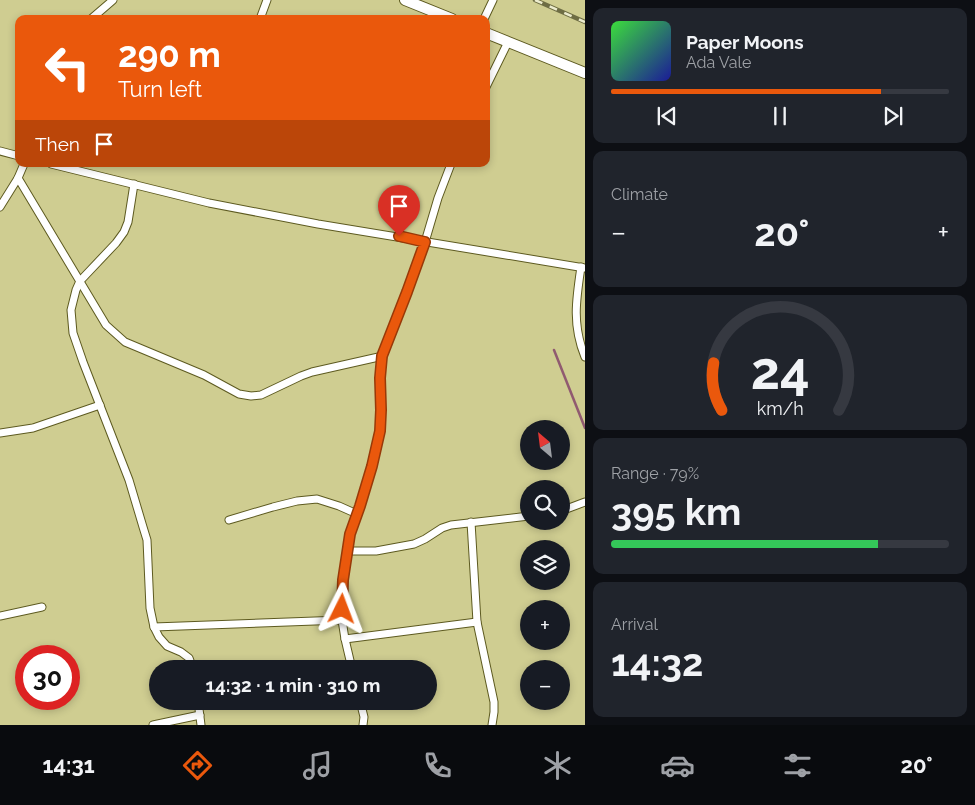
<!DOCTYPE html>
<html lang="en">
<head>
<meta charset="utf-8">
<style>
  :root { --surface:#171b24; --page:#20242c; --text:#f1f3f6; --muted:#9ea1a6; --line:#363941; --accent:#ea580c }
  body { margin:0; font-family:Raleway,sans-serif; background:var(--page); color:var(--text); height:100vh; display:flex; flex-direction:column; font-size:19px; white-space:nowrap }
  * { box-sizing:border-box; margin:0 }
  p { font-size:16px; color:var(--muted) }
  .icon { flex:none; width:28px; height:28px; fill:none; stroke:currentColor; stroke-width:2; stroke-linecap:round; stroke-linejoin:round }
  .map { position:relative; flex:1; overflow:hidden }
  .side { display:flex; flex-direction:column; gap:8px; padding:8px; background:#0d0f14; width:390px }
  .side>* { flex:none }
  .top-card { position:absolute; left:15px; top:15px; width:475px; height:152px; border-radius:10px; box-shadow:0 2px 8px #0003; background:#ea580c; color:#fff; overflow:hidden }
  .needle { width:32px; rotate:332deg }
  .controls { position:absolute; left:520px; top:420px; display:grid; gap:10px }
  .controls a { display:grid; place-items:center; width:50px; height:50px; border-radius:50%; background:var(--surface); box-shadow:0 2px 8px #0003; font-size:25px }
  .speed { position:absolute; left:15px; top:645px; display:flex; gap:10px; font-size:25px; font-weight:700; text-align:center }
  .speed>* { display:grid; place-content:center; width:65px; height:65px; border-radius:50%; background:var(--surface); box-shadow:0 2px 8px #0003; line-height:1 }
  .speed .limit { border:8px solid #d22; background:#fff; color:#111 }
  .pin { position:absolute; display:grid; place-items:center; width:42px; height:42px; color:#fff; margin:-51px -21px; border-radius:50% 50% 50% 0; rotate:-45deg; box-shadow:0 0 5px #0007 }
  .pin .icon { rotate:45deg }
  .me { position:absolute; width:55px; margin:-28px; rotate:3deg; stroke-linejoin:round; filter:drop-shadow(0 0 4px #0008) }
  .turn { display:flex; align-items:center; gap:18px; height:105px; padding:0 20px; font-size:22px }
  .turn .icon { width:65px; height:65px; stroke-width:2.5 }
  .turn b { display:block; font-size:35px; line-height:42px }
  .then { display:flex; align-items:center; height:48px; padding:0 20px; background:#0003; gap:10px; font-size:19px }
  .big { font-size:38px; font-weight:700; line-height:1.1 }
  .side .widget { flex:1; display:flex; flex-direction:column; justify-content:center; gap:8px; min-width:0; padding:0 18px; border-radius:10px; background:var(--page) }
  .side .dial { align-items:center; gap:0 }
  .dial svg { height:130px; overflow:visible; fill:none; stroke:var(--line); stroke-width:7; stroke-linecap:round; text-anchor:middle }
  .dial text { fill:var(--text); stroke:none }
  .song { display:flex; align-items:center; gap:15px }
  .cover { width:60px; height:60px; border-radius:8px; background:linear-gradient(135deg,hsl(120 70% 55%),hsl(240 70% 35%)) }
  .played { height:5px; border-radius:2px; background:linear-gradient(90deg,var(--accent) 80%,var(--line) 80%) }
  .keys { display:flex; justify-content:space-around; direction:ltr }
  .heat { display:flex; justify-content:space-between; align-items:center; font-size:28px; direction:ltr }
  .charge { height:8px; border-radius:4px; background:linear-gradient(90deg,#34c759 79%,var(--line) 0) }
  .trip { position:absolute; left:149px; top:660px; width:288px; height:50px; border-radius:25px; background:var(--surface); box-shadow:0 2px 8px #0003; font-weight:700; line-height:50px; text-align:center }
  .tabs { display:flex; height:80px; justify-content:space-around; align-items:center; background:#090b0e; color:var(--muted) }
  .tabs .icon { width:35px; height:35px }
  .tabs .selected { color:var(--accent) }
  .tabs b { font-size:22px; color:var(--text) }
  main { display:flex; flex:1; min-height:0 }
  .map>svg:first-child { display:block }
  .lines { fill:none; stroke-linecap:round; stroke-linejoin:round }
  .stream { stroke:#905a70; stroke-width:2.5 }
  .minor-casing { stroke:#5d5a20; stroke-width:9 }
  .primary-casing { stroke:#5d5a20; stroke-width:12 }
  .minor { stroke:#fff; stroke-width:7 }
  .primary { stroke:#fff; stroke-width:10 }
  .rail-casing { stroke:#6e6d44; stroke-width:4.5 }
  .rail { stroke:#ececce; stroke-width:2.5; stroke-dasharray:8; stroke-linecap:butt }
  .route-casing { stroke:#983908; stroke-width:12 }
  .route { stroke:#ea580c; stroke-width:9 }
</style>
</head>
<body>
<main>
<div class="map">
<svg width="585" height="725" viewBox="0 0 585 725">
  <rect width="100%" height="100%" fill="#cfcd91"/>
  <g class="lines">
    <polyline class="stream" points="554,350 585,428"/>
    <defs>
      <g id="minor">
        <polyline points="91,19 113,0"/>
        <polyline points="260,19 267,0"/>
        <polyline points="484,19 493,0"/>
        <polyline points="486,87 508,42"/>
        <polyline points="0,151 19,156"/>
        <polyline points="51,164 209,203 318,224 585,268"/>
        <polyline points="18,178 106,325 125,342 204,375 239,394 251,396 261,395 301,376 312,372 383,356"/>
        <polyline points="134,184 128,222 124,232 116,243 80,281 76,290 71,310 73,333 83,362 129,480 143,527 147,540 150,608 154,627 159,637 167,646 181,652 189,658 193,669"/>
        <polyline points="0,207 18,178 24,164"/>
        <path d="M581,267C576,300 572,325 585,357"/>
        <polyline points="0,433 33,428 100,405"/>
        <polyline points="561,511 585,502"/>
        <polyline points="229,520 273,507 297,501 317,499 339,506 357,514"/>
        <polyline points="471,522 477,622 494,702 494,712 492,725"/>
        <polyline points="347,551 376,551 414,544 425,539 442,528 451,525 529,516"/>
        <polyline points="0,616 42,607"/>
        <polyline points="154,627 342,620"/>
        <polyline points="345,639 477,622"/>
        <polyline points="352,669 345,639 342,620 341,598 343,580 350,534 360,506 372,465 380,431 381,410 380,378 383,356 407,292 425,242 438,198 451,164"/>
        <polyline points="198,701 201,725"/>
        <polyline points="360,701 364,717 363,725"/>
        <polyline points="153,725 200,715"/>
      </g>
      <g id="primary">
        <polyline points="405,0 452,19"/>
        <polyline points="486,33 585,73"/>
      </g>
    </defs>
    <use href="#minor" class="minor-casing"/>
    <use href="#primary" class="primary-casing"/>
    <use href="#minor" class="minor"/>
    <use href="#primary" class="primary"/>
    <defs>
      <polyline id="rail" points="535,0 585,22"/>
    </defs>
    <use href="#rail" class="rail-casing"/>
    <use href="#rail" class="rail"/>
  </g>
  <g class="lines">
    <defs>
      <polyline id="route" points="342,609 343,580 350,534 360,506 372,466 380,431 381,410 380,378 382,356 407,292 425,242 399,236"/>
    </defs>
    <use href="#route" class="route-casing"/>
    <use href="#route" class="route"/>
  </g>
</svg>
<div class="controls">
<a><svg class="needle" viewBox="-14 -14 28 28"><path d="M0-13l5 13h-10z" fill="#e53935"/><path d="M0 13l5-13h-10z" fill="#9ea1a6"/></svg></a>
<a><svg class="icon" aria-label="search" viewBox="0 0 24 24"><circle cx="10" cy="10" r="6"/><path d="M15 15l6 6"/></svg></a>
<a><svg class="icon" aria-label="layers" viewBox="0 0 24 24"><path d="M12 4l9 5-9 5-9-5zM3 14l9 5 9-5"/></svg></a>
<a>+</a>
<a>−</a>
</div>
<div class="speed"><div class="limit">30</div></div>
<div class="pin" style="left:399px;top:236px;background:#d93025"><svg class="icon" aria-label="arrive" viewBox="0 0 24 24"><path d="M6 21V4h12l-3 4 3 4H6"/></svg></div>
<svg class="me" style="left:342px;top:609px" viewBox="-20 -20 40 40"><path d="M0-17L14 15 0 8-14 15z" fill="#ea580c" stroke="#fff" stroke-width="4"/></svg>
<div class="trip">14:32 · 1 min · 310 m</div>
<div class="top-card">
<div class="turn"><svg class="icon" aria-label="left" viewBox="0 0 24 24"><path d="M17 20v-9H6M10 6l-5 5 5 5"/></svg><div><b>290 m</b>Turn left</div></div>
<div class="then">Then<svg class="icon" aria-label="arrive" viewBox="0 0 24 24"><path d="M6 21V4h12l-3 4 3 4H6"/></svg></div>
</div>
</div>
<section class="side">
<div class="widget">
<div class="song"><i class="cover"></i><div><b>Paper Moons</b><p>Ada Vale</p></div></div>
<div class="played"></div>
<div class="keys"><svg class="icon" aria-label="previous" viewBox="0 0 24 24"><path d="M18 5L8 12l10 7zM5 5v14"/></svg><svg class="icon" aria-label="pause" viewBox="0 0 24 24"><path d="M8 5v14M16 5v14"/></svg><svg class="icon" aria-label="next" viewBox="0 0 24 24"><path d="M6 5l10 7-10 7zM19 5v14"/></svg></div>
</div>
<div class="widget"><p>Climate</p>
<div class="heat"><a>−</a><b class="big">20°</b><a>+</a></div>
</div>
<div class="widget dial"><svg viewBox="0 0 100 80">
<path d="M14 69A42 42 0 1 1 86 69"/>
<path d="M14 69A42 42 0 0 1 9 40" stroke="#ea580c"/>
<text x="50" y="56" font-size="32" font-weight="700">24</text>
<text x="50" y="72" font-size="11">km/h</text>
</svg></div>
<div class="widget"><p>Range · 79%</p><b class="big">395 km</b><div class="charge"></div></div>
<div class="widget"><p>Arrival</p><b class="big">14:32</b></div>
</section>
</main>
<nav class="tabs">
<b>14:31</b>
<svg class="icon selected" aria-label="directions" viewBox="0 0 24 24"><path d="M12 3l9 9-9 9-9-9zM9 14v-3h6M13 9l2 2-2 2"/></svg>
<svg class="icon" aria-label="music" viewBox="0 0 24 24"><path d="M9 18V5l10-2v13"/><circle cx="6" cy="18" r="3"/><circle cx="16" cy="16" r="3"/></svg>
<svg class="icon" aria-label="phone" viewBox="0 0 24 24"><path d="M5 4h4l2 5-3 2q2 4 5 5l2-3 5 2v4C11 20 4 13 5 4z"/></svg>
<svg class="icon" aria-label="climate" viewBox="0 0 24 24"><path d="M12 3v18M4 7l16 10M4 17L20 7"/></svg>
<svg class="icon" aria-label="car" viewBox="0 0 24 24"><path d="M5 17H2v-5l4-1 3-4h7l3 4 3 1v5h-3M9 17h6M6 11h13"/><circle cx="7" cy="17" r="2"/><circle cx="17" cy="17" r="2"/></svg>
<svg class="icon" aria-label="filters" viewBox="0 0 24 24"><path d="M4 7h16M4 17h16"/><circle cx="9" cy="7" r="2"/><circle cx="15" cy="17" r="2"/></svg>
<b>20°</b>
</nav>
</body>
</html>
